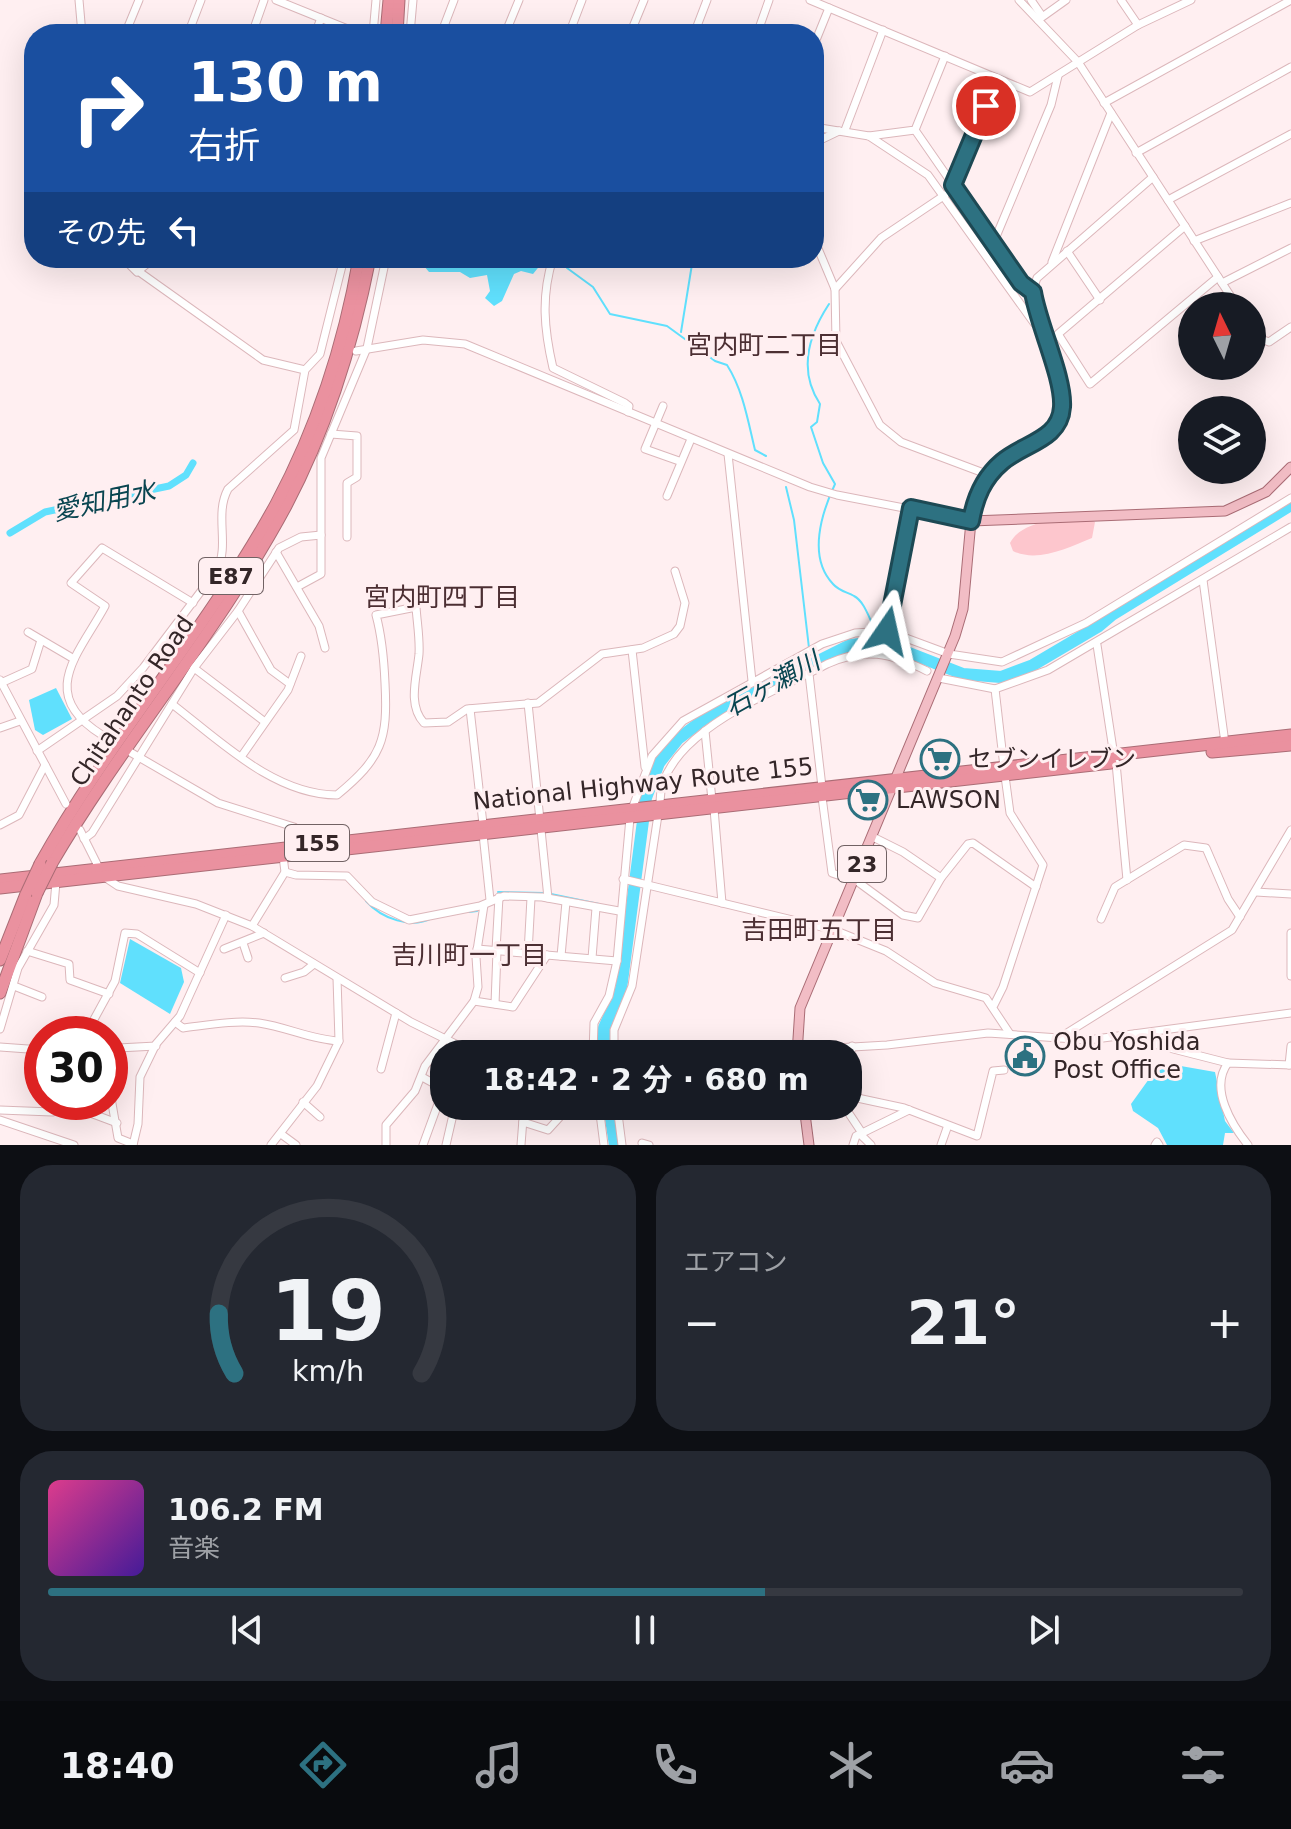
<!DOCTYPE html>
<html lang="ja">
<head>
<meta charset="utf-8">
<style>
  :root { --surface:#171b24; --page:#242831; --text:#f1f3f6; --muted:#9ea1a6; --line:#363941; --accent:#2d7181 }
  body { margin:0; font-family:"DejaVu Sans","Noto Sans JP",sans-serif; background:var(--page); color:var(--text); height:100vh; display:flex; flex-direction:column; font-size:30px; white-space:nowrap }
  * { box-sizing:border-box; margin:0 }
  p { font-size:26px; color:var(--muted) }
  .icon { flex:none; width:44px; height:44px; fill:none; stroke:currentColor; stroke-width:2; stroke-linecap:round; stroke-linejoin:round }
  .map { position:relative; height:1145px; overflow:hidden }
  .drawer { display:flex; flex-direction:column; gap:20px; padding:20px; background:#0d0f14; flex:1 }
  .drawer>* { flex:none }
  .top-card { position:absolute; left:24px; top:24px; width:800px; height:244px; border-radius:32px; box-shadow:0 8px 32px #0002; background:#1a4fa0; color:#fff; overflow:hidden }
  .needle { width:52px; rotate:355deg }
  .controls { position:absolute; left:1178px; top:292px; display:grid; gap:16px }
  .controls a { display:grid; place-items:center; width:88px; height:88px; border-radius:50%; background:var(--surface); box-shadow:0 8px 32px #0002; font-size:40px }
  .speed { position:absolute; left:24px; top:1016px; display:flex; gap:16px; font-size:40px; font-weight:700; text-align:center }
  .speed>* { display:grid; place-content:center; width:104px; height:104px; border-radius:50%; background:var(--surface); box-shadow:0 8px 32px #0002; line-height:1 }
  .speed .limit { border:12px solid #d22; background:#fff; color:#111 }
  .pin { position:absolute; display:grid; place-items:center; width:68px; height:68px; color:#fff; margin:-34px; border:4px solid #fff; border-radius:50%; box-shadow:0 2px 8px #0007 }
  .me { position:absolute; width:88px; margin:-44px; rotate:11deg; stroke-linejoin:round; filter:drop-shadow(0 0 6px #0008) }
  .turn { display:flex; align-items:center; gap:28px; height:168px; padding:0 32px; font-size:36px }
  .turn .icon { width:104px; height:104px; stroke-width:2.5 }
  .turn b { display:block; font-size:56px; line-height:68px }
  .then { display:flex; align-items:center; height:76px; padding:0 32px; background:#0003; gap:16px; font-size:30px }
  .big { font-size:60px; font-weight:700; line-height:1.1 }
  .drawer .card { flex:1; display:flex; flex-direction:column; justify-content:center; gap:12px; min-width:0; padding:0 28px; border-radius:32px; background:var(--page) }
  .drawer .dial { align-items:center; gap:0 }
  .dial svg { height:208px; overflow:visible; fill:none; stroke:var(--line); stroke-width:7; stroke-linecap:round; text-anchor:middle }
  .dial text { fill:var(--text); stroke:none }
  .song { display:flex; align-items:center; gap:24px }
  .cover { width:96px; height:96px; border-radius:12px; background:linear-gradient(135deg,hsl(330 70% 55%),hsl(260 70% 35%)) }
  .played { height:8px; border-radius:4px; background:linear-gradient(90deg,var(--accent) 60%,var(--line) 60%) }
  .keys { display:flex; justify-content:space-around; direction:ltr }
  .heat { display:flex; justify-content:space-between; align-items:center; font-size:44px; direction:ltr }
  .drawer .tiles { flex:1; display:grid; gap:20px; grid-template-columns:1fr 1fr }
  .card:last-child { grid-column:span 2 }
  .trip { position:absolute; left:430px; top:1040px; width:432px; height:80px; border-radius:32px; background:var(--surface); box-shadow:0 8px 32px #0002; font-weight:700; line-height:80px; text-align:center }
  .dock { display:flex; height:128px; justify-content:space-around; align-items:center; background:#090b0e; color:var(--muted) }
  .dock .icon { width:56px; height:56px }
  .dock .selected { color:var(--accent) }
  .dock b { font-size:36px; color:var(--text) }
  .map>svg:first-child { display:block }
  .green { fill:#fdc6cd }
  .water { fill:#60e0fd }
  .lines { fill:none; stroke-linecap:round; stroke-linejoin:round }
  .stream { stroke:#60e0fd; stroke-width:2 }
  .canal { stroke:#60e0fd; stroke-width:7 }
  .river { stroke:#60e0fd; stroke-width:12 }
  .minor-casing { stroke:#dcb7bb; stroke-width:9 }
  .major-casing { stroke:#aa6c75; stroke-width:11 }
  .highway-casing { stroke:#aa6c75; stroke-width:13 }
  .minor { stroke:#fff; stroke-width:7 }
  .major { stroke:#f2bdc5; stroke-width:9 }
  .highway { stroke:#ea919f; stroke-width:11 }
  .highway-bridge-casing { stroke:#aa6c75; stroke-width:13; stroke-linecap:butt }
  .highway-bridge { stroke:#ea919f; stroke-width:11 }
  .route-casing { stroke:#1d4954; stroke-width:20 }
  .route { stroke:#2d7181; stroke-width:14 }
  .labels { text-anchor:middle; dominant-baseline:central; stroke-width:6; stroke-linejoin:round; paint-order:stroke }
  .shield { fill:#ffeff1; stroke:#716264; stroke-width:2 }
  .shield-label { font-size:22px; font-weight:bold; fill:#342628 }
  .street-label { font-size:24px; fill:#342628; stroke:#ffeff1 }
  .poi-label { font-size:24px; fill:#342628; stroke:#ffeff1; text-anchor:start }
  .neighbourhood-label { font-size:26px; fill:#4c2f33; stroke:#ffeff1 }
  .water-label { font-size:26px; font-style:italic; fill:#094550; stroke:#ffeff1 }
</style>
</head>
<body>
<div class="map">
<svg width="1291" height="1145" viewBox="0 0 1291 1145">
  <rect width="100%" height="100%" fill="#ffeff1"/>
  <path class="green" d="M1085,516L1095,522L1092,538C1068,548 1037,563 1013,551L1010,543C1022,520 1062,519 1085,516Z"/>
  <g class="water">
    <polygon points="426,258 546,258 533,274 521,271 514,274 502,301 494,306 485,298 490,291 487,275 470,278 460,272 429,272 424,266"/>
    <polygon points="56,688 72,719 43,735 35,730 29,700"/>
    <polygon points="130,939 181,968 184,982 170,1014 120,983"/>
    <polygon points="1175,1065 1215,1072 1225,1121 1234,1133 1225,1133 1223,1145 1167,1145 1158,1128 1133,1111 1131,1104 1154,1072"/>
  </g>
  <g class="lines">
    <g class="stream">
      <path d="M566,258L567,268L593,287L610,314L667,326L715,361L727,365C743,390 748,421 755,450L766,456"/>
      <path d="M829,304C808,336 798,371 820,404L817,422L811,427L823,463L835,484C822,512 807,557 833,584C839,591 847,592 854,596C864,601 869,618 874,627"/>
      <polyline points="681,332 693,258"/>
      <polyline points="786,487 794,520 809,648"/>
      <polyline points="876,633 881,642"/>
      <polyline points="498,892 544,893"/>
      <polyline points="551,894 599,904"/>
      <path d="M366,901C382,919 411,929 432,918"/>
      <polyline points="469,912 477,911"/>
    </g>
    <polyline class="canal" points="10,533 45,512 169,486 186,475 193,463"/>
    <g class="river">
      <polyline points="604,1054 604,1028 621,989 646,798 659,763 678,739 707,717 850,645 881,642 963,674 1001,677 1033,665 1099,626 1112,615 1291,505"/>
      <polyline points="609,1106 615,1145"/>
    </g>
    <defs>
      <g id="minor">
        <polyline points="79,0 82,34"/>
        <polyline points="276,0 360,34"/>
        <polyline points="810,0 1030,92 1138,25 1191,0"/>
        <polyline points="1019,0 1078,62 1237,306"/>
        <polyline points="1031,0 1042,16"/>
        <polyline points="1121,0 1138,25"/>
        <polyline points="1038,20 1066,0"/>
        <polyline points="125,34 139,0"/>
        <polyline points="188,34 201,0"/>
        <polyline points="252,34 264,0"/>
        <polyline points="315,34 321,18"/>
        <polyline points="373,34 376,0"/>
        <polyline points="410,34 413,0"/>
        <polyline points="441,34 454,0"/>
        <polyline points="505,34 519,0"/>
        <polyline points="569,34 582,0"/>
        <polyline points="630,34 644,0"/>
        <polyline points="694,34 707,0"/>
        <polyline points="757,34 769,0"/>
        <polyline points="814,45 829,8"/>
        <polyline points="1104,103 1291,0"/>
        <polyline points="814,127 869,136 928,175 1034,323 1041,327"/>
        <polyline points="845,130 883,30"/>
        <polyline points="915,130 1021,283 1033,292"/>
        <polyline points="869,136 915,130 945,56"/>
        <polyline points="814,143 839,131"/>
        <polyline points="1136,153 1291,67"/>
        <polyline points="953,185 998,79"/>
        <polyline points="1168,200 1291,134"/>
        <polyline points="1185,226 1058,334 1090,384 1218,277"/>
        <polyline points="814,239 835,289 836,341 880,425 901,442 989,475"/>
        <polyline points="1194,241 1291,203"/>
        <polyline points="993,244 1051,105 1058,76"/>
        <polyline points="1067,251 1100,300"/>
        <polyline points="123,258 137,272 154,258"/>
        <path d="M553,258C541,296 544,329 553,368L625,403L629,406L628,412"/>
        <polyline points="1052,262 1111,113"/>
        <polyline points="138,271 263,360 305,370"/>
        <polyline points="1222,283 1291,248"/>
        <polyline points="835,289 881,238 945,195"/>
        <polyline points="1252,330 1258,338 1269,342 1291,327"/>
        <path d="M356,351L423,340L465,344L810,487L837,495L971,521C984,445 1050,453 1060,420C1074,377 1020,319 1037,278L1153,177"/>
        <polyline points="663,406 645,449 679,461"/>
        <polyline points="331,434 357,436 357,477 347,483 347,537"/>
        <polyline points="728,454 752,681"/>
        <polyline points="667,496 691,439"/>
        <polyline points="276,552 319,626 325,648"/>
        <polyline points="1203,580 1225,743"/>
        <polyline points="297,587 321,574 321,458 367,348 386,258"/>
        <polyline points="238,611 271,670 290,684"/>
        <polyline points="887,631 911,508"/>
        <polyline points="28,632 74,659"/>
        <polyline points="1097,645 1114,756"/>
        <polyline points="632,650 645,767"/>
        <polyline points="194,668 265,722"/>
        <polyline points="809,674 822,787"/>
        <polyline points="939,678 995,689 1048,670 1291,527"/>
        <polyline points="0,680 66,804"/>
        <polyline points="1,683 32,669 41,640"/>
        <polyline points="995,689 1004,767"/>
        <polyline points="528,703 548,898"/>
        <path d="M172,704C219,740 274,795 337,795C382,758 388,740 385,683C384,660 382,637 376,615L416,607C417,622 420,639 419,654C417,676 407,705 424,723L448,722L467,709L538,703L602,654L643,648L674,634L680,626L685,603L675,571"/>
        <polyline points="470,709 483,824"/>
        <polyline points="0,728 20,721"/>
        <polyline points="705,731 712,800"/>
        <path d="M102,735C36,694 79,654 105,606L71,583L102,548L193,603"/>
        <path d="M37,751L117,696L143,668L217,570C230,544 214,515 228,489L294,430L305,370L320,354L344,258"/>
        <polyline points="130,752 218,803 294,827 290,846"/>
        <polyline points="241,757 288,690 301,656"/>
        <polyline points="1116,763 1127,880"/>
        <polyline points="822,797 832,873 858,882 903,915 918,918 941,878 968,844 973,843 1036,887"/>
        <path d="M660,805C657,734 775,692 827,664C864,647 891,653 927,671"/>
        <polyline points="632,809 652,756 683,721 822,644 855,633 887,631 949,654 1002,662 1086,623 1291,498"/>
        <polyline points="714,809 722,903"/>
        <polyline points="0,825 19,815 45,765"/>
        <polyline points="80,830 103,876 118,886 196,904 252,926 411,1022 476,1054"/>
        <polyline points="483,834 490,900"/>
        <polyline points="873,837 903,852 941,878"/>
        <polyline points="84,839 92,833 194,668 238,611 279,548 301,537 321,535"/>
        <polyline points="285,872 296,875 347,876 372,902 409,920 480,906 504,896 542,897 619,911"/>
        <polyline points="623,879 834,930 886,951 935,983 986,998 1010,1034"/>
        <polyline points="1256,892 1291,894"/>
        <polyline points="1101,919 1115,887 1184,845 1206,848 1228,899 1240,917"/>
        <polyline points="252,926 285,872 283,856"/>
        <polyline points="1291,933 1291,976"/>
        <polyline points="243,943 248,958"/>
        <polyline points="224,949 264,933"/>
        <polyline points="477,949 617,961"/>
        <polyline points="496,950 499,897"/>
        <polyline points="27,951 69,964 70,980 109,994"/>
        <polyline points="528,953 531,898"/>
        <polyline points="561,956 566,902"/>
        <polyline points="592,958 596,908"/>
        <polyline points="285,978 304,972 314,964"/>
        <polyline points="14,986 42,997"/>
        <polyline points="474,1001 513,1007 547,955"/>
        <polyline points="495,1004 497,951"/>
        <polyline points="994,1005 1003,987 1043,865 1010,813 1005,776"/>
        <path d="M175,1022L183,1028C208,1025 234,1020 259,1023C287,1027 312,1040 339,1041"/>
        <polyline points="0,1029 18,968 54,905 56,882"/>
        <polyline points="86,1034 115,981 125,933 137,934 200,973"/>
        <polyline points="1135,1034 1142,1041 1228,1063"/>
        <polyline points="1059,1038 1232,930 1291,830"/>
        <polyline points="110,1045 118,1048 156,1046"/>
        <polyline points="0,1047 42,1050"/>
        <polyline points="593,1054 594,1023 609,996 617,961 630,818"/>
        <polyline points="614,1054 614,1030 632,986 658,815"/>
        <polyline points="732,1054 887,1045 988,1033 1088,1040 1291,1013"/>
        <polyline points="1289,1065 1291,1046"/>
        <polyline points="848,1067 852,1046"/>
        <polyline points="381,1069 396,1013"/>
        <polyline points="422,1077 444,1089"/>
        <polyline points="110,1092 118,1138 133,1144"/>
        <polyline points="848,1096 904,1108 977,1136 993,1071 1004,1070"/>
        <polyline points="89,1102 85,1111 117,1123"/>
        <polyline points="303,1102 320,1117"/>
        <polyline points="518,1106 523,1119 521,1145"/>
        <polyline points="599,1106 604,1145"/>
        <polyline points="617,1106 622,1145"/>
        <polyline points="844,1106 862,1133"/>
        <polyline points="0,1110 52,1112 54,1102"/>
        <polyline points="0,1120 74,1145"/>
        <polyline points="523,1122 548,1130 570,1106"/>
        <polyline points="281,1134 296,1145"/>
        <polyline points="860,1134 871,1145"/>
        <polyline points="642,1143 649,1145"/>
        <polyline points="133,1145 138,1124 140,1077 156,1044 180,1016 226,915"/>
        <polyline points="271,1145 317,1086 339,1041 337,978"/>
        <polyline points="386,1145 386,1125 415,1091 425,1066 474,1001 478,987 476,957 484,905"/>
        <polyline points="423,1145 442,1093"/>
        <polyline points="446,1145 455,1106"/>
        <polyline points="853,1145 856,1136 909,1110"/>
        <polyline points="941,1145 947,1128"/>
        <polyline points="1155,1145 1157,1142 1159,1145"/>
        <path d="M1248,1145C1232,1125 1209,1088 1228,1063L1291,1065"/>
      </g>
      <g id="major">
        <polyline points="797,1054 800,1008 955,636 963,609 971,521 1225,511 1266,492 1291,467"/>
        <polyline points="804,1106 809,1145"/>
      </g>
      <g id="highway">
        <polyline points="386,34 389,0"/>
        <polyline points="397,34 399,0"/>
        <polyline points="1212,752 1291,745"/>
        <path d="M52,863C124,740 219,631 286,506C327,428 353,344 370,258"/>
        <path d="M40,864C110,738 207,630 276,504C317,427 344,344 359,258"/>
        <polyline points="0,880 1291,735"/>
        <polyline points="0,888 1111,763"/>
        <polyline points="0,960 26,894"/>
        <polyline points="0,993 37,893"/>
      </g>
    </defs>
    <use href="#minor" class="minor-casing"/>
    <use href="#major" class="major-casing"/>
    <use href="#highway" class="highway-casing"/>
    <use href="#minor" class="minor"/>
    <use href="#major" class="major"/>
    <use href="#highway" class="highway"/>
    <defs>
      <g id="highway-bridge">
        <polyline points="37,893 52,863"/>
        <polyline points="26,894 40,864"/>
      </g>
    </defs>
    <use href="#highway-bridge" class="highway-bridge-casing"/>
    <use href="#highway-bridge" class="highway-bridge"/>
  </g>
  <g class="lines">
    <defs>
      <path id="route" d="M887,631L911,508L971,521C975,498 983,478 1002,462C1024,443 1060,440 1062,407C1064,378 1038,324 1033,292L1021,283L953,185L986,106"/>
    </defs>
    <use href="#route" class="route-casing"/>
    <use href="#route" class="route"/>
  </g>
  <defs>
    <symbol id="supermarket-ring" viewBox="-11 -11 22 22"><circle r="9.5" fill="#ffeff1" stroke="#2d7181" stroke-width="1.5"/><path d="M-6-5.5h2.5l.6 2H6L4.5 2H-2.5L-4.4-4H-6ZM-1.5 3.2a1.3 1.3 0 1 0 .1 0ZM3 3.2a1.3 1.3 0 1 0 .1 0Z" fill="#2d7181"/></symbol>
    <symbol id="civic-ring" viewBox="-11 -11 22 22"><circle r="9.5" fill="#ffeff1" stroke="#2d7181" stroke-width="1.5"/><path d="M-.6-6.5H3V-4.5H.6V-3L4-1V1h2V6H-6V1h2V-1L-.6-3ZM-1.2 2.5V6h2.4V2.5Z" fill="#2d7181"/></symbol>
  </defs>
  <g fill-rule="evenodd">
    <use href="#supermarket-ring" x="918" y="737" width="44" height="44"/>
    <use href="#supermarket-ring" x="846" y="778" width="44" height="44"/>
    <use href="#civic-ring" x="1003" y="1034" width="44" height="44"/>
  </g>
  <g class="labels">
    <g class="shield">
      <rect x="199" y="558" width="64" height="36" rx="6"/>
      <rect x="285" y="825" width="64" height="36" rx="6"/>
      <rect x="838" y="846" width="48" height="36" rx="6"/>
    </g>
    <g class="shield-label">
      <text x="231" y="576">E87</text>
      <text x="317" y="843">155</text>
      <text x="862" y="864">23</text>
    </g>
    <g class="street-label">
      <text transform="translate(132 701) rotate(-56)">Chitahanto Road</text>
      <text transform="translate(643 784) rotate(-6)">National Highway Route 155</text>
    </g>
    <g class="poi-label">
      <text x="968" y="759">セブンイレブン</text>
      <text x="896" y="800">LAWSON</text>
      <text x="1053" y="1042">Obu Yoshida<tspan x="1053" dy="28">Post Office</tspan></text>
    </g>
    <g class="neighbourhood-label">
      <text x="764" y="345">宮内町二丁目</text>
      <text x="442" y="597">宮内町四丁目</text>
      <text x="819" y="930">吉田町五丁目</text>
      <text x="469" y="955">吉川町一丁目</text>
    </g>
    <g class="water-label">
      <text transform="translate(104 501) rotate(-12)">愛知用水</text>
      <text transform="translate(772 684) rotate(-29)">石ヶ瀬川</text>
    </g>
  </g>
</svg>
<div class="controls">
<a><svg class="needle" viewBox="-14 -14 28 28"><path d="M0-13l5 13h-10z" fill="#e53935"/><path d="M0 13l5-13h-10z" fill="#9ea1a6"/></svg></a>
<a><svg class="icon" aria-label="layers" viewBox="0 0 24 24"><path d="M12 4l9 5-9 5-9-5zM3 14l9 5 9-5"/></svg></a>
</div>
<div class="speed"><div class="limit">30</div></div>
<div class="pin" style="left:986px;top:106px;background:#d93025"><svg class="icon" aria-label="arrive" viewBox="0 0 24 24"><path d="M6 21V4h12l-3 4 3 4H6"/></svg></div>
<svg class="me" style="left:887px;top:631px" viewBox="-20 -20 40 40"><path d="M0-17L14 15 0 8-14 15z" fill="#2d7181" stroke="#fff" stroke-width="4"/></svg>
<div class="trip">18:42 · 2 分 · 680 m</div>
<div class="top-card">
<div class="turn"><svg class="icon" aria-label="right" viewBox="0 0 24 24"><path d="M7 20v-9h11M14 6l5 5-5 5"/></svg><div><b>130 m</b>右折</div></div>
<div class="then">その先<svg class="icon" aria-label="left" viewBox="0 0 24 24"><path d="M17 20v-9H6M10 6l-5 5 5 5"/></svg></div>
</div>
</div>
<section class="drawer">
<div class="tiles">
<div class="card dial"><svg viewBox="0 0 100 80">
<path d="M14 69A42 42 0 1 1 86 69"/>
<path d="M14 69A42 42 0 0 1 8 46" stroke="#2d7181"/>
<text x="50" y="56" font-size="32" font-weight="700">19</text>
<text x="50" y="72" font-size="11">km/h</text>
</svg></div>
<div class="card"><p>エアコン</p>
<div class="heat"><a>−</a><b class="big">21°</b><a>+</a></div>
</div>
<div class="card">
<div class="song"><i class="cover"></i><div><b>106.2 FM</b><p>音楽</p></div></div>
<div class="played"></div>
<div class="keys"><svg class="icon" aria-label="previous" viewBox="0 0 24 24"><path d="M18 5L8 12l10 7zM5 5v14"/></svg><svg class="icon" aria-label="pause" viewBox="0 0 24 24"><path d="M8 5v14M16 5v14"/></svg><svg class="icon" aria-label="next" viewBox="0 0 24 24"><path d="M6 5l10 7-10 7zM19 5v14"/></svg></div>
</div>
</div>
</section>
<nav class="dock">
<b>18:40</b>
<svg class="icon selected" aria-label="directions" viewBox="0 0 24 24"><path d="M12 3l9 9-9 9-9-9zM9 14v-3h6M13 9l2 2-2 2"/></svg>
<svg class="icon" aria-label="music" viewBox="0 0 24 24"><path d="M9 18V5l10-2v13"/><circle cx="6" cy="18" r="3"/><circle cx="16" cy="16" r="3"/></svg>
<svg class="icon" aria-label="phone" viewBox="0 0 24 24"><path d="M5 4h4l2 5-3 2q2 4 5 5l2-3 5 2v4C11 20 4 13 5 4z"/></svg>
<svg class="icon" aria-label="climate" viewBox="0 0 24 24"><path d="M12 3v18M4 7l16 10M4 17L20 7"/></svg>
<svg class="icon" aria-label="car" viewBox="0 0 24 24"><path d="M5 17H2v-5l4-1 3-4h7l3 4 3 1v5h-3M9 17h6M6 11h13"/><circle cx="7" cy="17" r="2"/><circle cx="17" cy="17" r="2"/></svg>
<svg class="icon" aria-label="filters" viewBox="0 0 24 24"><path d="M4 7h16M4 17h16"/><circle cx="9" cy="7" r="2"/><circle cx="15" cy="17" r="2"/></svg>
</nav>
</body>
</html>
